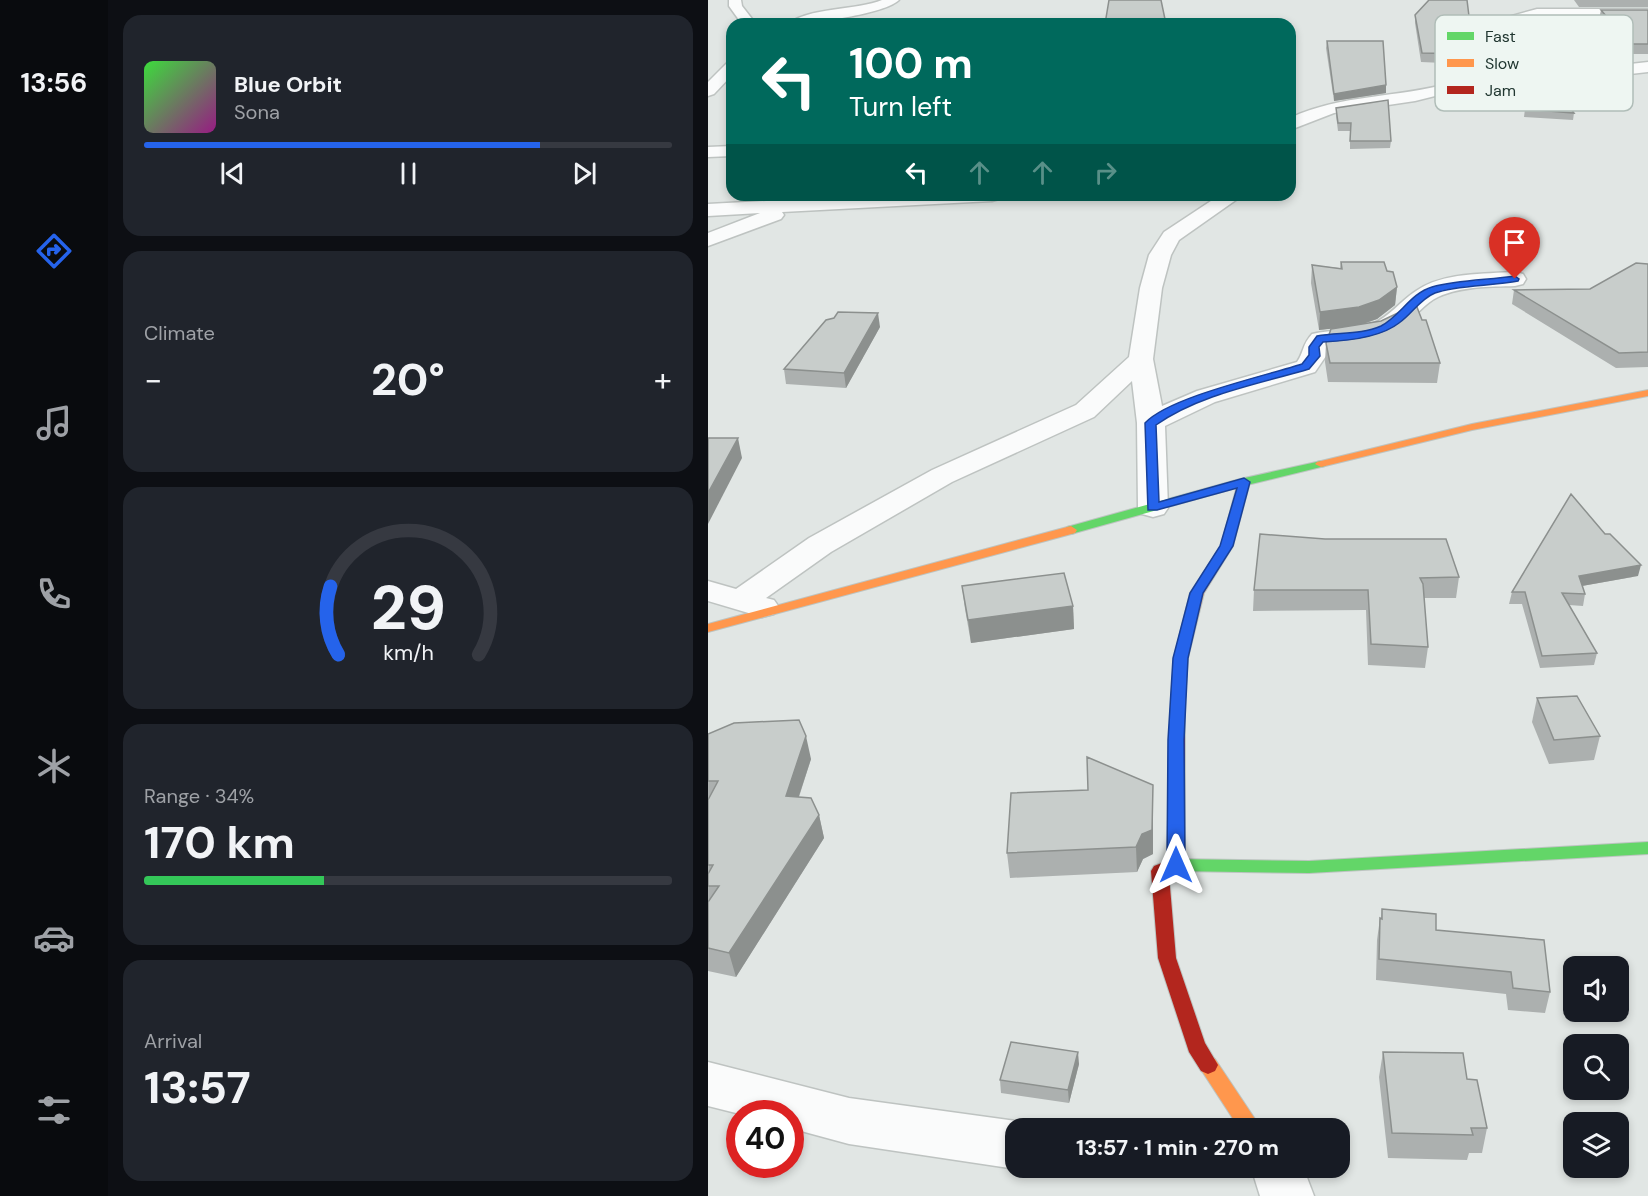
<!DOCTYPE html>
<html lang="en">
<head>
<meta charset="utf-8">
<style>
  :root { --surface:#171b24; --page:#20242c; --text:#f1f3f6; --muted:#9ea1a6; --line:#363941; --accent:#2563eb }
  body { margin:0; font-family:"DM Sans",sans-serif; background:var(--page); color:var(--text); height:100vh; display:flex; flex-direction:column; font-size:22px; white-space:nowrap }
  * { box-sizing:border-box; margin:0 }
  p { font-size:20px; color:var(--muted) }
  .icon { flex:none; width:33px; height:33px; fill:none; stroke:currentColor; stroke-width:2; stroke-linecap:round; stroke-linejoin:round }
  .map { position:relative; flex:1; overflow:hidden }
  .panel { display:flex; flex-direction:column; gap:15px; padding:15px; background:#0d0f14; width:600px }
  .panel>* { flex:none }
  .top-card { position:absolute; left:18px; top:18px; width:570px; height:183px; border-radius:18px; box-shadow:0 3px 9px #0003; background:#00695c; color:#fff; overflow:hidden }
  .controls { position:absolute; left:855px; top:956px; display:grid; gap:12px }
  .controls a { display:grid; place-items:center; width:66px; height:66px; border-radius:12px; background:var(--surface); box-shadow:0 3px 9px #0003; font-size:30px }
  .speed { position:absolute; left:18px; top:1100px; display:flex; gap:12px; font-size:30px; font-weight:700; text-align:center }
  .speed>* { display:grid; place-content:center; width:78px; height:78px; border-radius:50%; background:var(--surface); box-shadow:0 3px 9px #0003; line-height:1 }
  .speed .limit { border:9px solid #d22; background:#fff; color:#111 }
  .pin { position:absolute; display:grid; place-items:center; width:51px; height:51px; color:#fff; margin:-62px -26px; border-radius:50% 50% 50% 0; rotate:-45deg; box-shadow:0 0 6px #0007 }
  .pin .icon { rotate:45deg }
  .me { position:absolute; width:66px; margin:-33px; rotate:0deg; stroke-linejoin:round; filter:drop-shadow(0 0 4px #0008) }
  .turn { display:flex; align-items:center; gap:21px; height:126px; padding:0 24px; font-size:27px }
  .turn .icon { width:78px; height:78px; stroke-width:2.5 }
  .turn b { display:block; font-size:42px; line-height:51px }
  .lanes { display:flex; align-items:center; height:57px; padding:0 24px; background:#0003; justify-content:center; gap:30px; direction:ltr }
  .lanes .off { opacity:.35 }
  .big { font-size:45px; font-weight:700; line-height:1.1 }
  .panel .tile { flex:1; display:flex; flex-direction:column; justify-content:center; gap:9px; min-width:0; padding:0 21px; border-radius:18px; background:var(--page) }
  .panel .dial { align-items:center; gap:0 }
  .dial svg { height:156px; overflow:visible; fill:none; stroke:var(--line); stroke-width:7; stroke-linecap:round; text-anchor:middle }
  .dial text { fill:var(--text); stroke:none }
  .song { display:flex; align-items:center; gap:18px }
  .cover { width:72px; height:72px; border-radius:9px; background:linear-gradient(135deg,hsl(120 70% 55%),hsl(310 70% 35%)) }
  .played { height:6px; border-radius:3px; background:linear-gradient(90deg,var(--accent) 75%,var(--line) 75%) }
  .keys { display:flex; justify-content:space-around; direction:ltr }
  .heat { display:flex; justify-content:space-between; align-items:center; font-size:33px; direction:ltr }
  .charge { height:9px; border-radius:4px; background:linear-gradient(90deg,#34c759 34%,var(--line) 0) }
  .trip { position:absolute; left:297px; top:1118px; width:345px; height:60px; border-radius:18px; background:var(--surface); box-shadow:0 3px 9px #0003; font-weight:700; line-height:60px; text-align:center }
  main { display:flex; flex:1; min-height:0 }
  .menu { display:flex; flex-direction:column; width:108px; justify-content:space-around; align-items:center; background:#090b0e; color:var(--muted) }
  .menu .icon { width:42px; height:42px }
  .menu .current { color:var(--accent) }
  .menu b { font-size:27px; color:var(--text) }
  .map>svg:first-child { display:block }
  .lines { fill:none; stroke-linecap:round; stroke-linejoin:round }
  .street-casing { stroke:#bec3c1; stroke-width:3 }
  .fast-casing { stroke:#bdc4c1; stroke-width:2 }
  .slow-casing { stroke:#bdc4c1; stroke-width:2 }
  .jam-casing { stroke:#bdc4c1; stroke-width:2 }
  .street { fill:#fafbfb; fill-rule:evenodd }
  .fast { fill:#63d668; fill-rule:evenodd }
  .slow { fill:#ff974d; fill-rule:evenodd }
  .jam { fill:#b3261e; fill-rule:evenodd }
  .wall { fill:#acb0af }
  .shaded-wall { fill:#8c908e }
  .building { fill:#c8cdcb; stroke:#8c908e; stroke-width:1.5 }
  .route { fill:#2563eb; stroke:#184099; stroke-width:1.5 }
  .key { fill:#eef6f2; stroke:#b0bdb8; stroke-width:1.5 }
  .key-label { font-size:16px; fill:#213731 }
</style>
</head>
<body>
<main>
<nav class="menu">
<b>13:56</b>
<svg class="icon current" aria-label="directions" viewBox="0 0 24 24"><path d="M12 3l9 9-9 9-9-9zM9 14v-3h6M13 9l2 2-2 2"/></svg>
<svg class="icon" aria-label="music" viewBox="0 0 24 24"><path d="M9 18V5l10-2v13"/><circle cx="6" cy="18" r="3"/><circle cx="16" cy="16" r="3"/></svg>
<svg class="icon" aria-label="phone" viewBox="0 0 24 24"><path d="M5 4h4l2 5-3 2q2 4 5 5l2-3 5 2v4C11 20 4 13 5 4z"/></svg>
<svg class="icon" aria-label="climate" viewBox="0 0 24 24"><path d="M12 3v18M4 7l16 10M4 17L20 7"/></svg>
<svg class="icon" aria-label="car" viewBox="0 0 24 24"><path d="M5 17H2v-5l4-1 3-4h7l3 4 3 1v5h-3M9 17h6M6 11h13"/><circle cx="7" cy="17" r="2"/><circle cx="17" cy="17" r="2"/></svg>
<svg class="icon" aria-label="filters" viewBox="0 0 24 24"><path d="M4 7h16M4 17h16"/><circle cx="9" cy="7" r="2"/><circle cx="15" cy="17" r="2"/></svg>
</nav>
<section class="panel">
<div class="tile">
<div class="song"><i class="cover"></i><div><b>Blue Orbit</b><p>Sona</p></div></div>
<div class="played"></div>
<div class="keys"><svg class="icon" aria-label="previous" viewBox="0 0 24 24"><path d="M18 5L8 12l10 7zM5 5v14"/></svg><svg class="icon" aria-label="pause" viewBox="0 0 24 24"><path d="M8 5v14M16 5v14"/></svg><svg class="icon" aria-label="next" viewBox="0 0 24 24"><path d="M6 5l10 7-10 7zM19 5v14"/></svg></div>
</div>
<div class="tile"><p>Climate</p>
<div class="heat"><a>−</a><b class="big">20°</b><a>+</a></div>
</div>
<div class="tile dial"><svg viewBox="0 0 100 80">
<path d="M14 69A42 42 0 1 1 86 69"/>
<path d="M14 69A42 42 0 0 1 10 34" stroke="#2563eb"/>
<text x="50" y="56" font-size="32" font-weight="700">29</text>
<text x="50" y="72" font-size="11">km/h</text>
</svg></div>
<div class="tile"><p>Range · 34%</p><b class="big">170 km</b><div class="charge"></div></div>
<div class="tile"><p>Arrival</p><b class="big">13:57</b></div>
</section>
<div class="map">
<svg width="940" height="1196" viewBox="0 0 940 1196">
  <rect width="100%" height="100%" fill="#e1e6e4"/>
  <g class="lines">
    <defs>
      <g id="street">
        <polygon points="21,0 33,0 34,6 48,24 34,24 21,6"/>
        <path d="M174,0H191C177,14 102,24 81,24C97,8 151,10 174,0Z"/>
        <path d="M829,9H940V17H830L786,30L775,67L763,77L851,72L940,62V72L851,82L756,87L755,89L707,101L626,113L582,130V118C633,94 690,98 743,83L753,70L760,65L775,24Z"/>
        <polygon points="24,61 24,75 6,94 0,96 0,82 19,63"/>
        <polygon points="24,146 24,156 0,157 0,147"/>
        <polygon points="173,195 294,195 291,199 284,201 74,212 76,215 73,219 0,246 0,233 52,213 0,216 0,204"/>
        <path d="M512,195H535L471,240L463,255L454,288L445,359L454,406L489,391L589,362C596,352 594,345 604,334C624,329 645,332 664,324C682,317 692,301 708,291C735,272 776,274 807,272L815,274L818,279L815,284L807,286C782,287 753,286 730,297C717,303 709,315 698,323C676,341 647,344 620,346L618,356L607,372L507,402L457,426L460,508L456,514L445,517L434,514L430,508L429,423L424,381L386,417L244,482L123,552L58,598L66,600L71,607L66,614L54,617L0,601V581L28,589L101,538L224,470L368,405L421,357L432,288L441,255L456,232Z"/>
        <polygon points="0,1062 141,1098 308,1121 325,1128 308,1128 308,1167 312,1167 308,1169 141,1144 82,1128 82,1113 32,1114 0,1106"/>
        <polygon points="543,1167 595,1167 606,1196 552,1196"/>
      </g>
      <g id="fast">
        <polygon points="613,461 619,464 617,466 539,485 363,534 357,530 359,527 532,479"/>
        <polygon points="940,842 940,854 601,873 468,871 462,870 459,865 462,860 468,859 601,861"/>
      </g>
      <g id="slow">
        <polygon points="940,390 940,396 764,430 613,467 607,464 609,462 764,424"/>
        <polygon points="536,478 542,482 525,546 496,593 480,658 477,699 470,704 465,702 463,699 466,658 482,593 513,546 530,482"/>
        <polygon points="363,526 369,530 367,533 0,632 0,624"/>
        <polygon points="500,1056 507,1059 553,1128 531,1128 490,1065 493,1059"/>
      </g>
      <polygon id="jam" points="470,694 477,699 477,865 474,870 461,875 468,958 497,1043 510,1065 507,1071 500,1074 493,1071 481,1052 450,958 443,871 446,866 459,861 463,699"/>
    </defs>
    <use href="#street" class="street-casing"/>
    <use href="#fast" class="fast-casing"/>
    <use href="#slow" class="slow-casing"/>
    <use href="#jam" class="jam-casing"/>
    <use href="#street" class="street"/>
    <use href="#fast" class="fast"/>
    <use href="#slow" class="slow"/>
    <use href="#jam" class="jam"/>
  </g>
  <g class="wall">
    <polygon points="866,0 940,0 940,7 871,7"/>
    <polygon points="893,10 940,10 940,54 920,54 891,19"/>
    <polygon points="707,15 764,41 763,50 758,64 713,62 707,23"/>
    <polygon points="619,41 678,85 678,93 626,101 618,48"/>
    <polygon points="821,79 866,113 865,120 816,117"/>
    <polygon points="628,108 683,141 682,148 642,149 642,131 630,131 628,115"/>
    <polygon points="633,262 679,271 689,287 687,305 669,319 655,324 732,363 729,383 620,382 617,362 618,343 627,328 611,330 603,283 604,265 632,268"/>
    <polygon points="940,264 940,367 908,368 804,304 806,290 882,289"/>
    <polygon points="172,327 138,388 78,384 76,369"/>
    <polygon points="552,534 751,577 748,598 716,598 720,647 717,668 660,665 658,610 545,611 546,590"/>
    <polygon points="930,576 874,586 877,594 875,606 861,605 889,653 886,665 832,668 814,604 801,604 804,592"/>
    <polygon points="254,586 365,606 366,629 263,643 257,609"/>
    <polygon points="829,698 892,736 886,760 841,764 824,722"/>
    <polygon points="0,734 103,759 91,797 111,815 116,838 28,977 0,971"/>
    <polygon points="445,785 445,854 435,859 429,872 302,878 299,853 380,790"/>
    <polygon points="674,909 728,930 842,992 837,1013 800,1010 798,994 668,980 669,940 672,918 673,919"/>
    <polygon points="675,1052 759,1079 779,1128 774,1153 761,1153 759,1160 680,1158 671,1077"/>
    <polygon points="371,1064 361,1103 293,1093 292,1080"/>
  </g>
  <g class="shaded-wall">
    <polygon points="764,41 763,50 758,64 759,54"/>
    <polygon points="678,85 678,93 626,101 626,94"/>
    <polygon points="689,287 687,305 669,319 649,326 611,330 612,312"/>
    <polygon points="170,313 172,327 138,388 136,373"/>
    <polygon points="30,438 34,458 0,524 0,493"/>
    <polygon points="933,565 930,576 868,587 871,576"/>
    <polygon points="365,606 366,629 263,643 260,620"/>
    <polygon points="98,736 103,759 83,820 78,796"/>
    <polygon points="445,785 445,854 435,859 429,872 428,847"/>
    <polygon points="111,815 116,838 28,977 21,953"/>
    <polygon points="370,1052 371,1064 361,1103 360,1090"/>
  </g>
  <g class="building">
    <polygon points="401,0 453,0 458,24 397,24"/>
    <polygon points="721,0 759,0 764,41 759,54 714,53 707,15"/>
    <polygon points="893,10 940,10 940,44 922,44"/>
    <polygon points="619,41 675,41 678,85 626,94"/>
    <polygon points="841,78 866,113 817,109 821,79"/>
    <polygon points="680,100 683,141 642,141 643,123 630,123 628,108"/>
    <polygon points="633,262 676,262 679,271 685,272 689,287 671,300 651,307 612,312 604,265 634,269"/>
    <polygon points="928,263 940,264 940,352 911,353 806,290 882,289"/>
    <polygon points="707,302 714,320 718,320 732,363 622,363 618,343 623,329 673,321 692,312"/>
    <polygon points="130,312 170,313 136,373 76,369 118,320 126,318"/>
    <polygon points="0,438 30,438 0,493"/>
    <polygon points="863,494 897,534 902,534 933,565 871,576 877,594 854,593 889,653 834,656 817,592 804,592"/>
    <polygon points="552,534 617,539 738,539 751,577 712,578 715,584 720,647 663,644 660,590 546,590"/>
    <polygon points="356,573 365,606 260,620 254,586"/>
    <polygon points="869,696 892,736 846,740 829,698"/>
    <polygon points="91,720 98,736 78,796 103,798 111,815 21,953 0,948 0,902 11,886 0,886 0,874 5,865 0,865 0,800 10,781 0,781 0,734 26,723"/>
    <polygon points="379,757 445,785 444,830 434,834 428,847 299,853 303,793 380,790"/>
    <polygon points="674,909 728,914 728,930 836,940 842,992 805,988 803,972 671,959 672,918 674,919"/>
    <polygon points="303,1042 370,1052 360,1090 292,1080"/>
    <polygon points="675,1052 755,1053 759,1079 769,1080 779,1128 763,1128 765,1135 684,1133"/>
  </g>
  <path class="route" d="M807,276L811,279L810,281C786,286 747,285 727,293C712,299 704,314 691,323C672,338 639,341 615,342L611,347L612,356L601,369C551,384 492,394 448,425L451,502L536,478L542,482L525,546L495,593L480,658L476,740L477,865L474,869L468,871L462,869L459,865L460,740L465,658L482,593L512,546L529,488L449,510H440L437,423C461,397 557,376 594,364L601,355V347L609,336C629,332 653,335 673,326C692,316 703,293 724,287C750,280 780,280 807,276Z"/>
  <rect x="727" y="15" width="198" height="96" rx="9" class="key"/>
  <rect x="739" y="32" width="27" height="8" fill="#63d668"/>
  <rect x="739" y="59" width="27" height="8" fill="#ff974d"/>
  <rect x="739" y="86" width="27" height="8" fill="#b3261e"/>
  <g class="key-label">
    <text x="777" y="42">Fast</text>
    <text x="777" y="69">Slow</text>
    <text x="777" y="96">Jam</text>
  </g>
</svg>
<div class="controls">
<a><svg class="icon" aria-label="sound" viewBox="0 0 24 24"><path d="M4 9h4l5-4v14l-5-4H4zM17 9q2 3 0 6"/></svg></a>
<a><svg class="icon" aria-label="search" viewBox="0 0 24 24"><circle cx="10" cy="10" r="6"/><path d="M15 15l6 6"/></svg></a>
<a><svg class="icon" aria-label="layers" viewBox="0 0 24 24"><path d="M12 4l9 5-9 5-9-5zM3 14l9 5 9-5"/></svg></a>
</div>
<div class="speed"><div class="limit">40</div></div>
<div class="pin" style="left:807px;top:279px;background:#d93025"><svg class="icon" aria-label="arrive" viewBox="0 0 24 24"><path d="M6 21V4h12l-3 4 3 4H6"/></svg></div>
<svg class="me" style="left:468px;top:865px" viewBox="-20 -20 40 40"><path d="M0-17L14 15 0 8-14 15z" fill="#2563eb" stroke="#fff" stroke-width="4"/></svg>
<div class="trip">13:57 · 1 min · 270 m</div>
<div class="top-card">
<div class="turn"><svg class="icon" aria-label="left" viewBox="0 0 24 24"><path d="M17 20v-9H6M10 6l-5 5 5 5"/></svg><div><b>100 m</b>Turn left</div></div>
<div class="lanes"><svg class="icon" aria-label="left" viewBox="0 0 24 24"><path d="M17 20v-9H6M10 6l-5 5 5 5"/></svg><svg class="icon off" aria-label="ahead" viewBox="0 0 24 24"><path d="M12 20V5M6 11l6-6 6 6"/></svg><svg class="icon off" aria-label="ahead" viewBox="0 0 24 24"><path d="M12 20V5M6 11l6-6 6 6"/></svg><svg class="icon off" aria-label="right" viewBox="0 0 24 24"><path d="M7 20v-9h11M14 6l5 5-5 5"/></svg></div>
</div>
</div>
</main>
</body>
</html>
